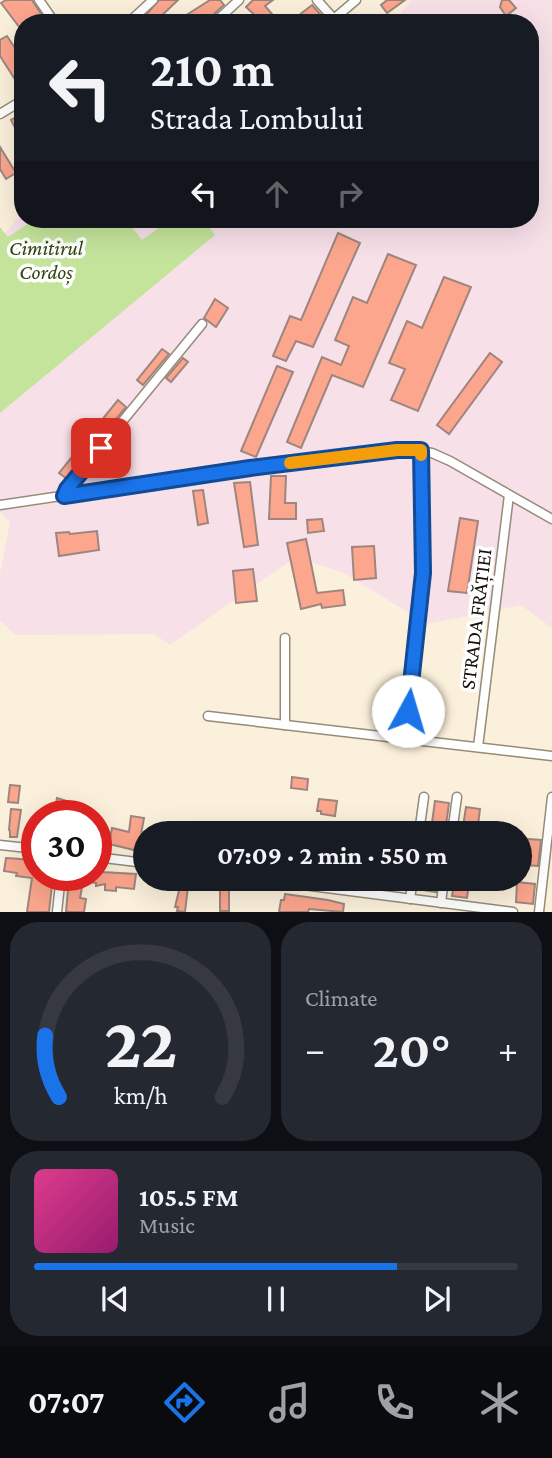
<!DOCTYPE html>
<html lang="en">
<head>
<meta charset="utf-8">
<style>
  :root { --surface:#171b24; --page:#242831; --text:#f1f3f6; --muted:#9ea1a6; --line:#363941; --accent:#1a73e8 }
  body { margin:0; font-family:"Crimson Pro",serif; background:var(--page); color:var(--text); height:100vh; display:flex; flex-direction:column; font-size:26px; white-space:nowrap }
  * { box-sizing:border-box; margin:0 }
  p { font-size:23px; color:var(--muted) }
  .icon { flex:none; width:38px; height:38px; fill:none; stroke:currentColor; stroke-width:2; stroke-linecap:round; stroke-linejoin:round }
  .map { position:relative; height:912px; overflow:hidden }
  .details { display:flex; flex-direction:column; gap:10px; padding:10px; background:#0d0f14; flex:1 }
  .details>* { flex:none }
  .guide { position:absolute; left:14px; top:14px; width:525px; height:214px; border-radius:28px; box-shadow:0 7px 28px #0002; background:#171b24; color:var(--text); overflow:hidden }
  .speed { position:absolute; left:21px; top:800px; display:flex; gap:14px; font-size:35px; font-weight:700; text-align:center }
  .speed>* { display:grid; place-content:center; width:91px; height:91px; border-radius:50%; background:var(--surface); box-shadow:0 7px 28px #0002; line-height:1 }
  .speed .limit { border:10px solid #d22; background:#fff; color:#111 }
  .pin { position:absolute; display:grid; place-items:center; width:60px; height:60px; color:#fff; margin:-30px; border-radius:14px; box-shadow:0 4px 10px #0006 }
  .me { position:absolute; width:77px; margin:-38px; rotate:6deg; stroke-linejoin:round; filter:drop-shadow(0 0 5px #0008) }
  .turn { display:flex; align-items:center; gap:24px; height:147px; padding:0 21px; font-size:32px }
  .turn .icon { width:91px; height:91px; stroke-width:2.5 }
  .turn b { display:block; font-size:49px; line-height:60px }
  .lanes { display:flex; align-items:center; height:66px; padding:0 21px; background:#0003; justify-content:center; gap:35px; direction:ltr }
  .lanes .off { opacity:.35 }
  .big { font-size:52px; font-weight:700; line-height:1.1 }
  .details .tile { flex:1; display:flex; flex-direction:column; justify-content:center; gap:10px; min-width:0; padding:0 24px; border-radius:28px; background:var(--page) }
  .details .dial { align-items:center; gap:0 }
  .dial svg { height:182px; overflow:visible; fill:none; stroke:var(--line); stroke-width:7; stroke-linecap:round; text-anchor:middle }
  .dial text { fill:var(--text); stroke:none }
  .song { display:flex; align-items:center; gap:21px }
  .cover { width:84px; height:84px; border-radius:10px; background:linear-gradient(135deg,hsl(330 70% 55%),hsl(320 70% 35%)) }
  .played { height:7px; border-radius:4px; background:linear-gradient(90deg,var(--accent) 75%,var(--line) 75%) }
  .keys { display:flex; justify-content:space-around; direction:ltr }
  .heat { display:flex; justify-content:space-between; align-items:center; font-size:38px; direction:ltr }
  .details .tiles { flex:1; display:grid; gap:10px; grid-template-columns:1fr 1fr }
  .tile:last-child { grid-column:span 2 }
  .trip { position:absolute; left:133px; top:821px; width:399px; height:70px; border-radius:35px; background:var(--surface); box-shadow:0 7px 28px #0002; font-weight:700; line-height:70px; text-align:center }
  .tabs { display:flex; height:112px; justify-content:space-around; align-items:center; background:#090b0e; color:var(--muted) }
  .tabs .icon { width:49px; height:49px }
  .tabs .active { color:var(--accent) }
  .tabs b { font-size:32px; color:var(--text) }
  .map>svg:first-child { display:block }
  .industrial { fill:#f8e0e9 }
  .green { fill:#c4e49b }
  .building { fill:#fca68d; stroke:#9e867f; stroke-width:2 }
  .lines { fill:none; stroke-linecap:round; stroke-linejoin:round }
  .minor-casing { stroke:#958c78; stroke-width:11 }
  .minor { stroke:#fff; stroke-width:8 }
  .route-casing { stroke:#114b97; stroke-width:18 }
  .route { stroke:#1a73e8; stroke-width:12 }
  .slow { stroke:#f59e0b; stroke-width:12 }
  .labels { text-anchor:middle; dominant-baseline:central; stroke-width:7; stroke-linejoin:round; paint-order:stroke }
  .park-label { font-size:21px; font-style:italic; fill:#32450e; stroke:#fefffe }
  .street-label { font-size:21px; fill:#17130c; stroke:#fefffe }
</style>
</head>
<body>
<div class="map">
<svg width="552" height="912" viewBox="0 0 552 912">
  <rect width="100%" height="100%" fill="#fbf0db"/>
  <polygon class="industrial" points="412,0 552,0 552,628 521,605 427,624 344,573 296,557 170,645 154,634 16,635 0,621 0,573 10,522 0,512 0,239 23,212 23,219 530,219 530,23 392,23"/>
  <polygon class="green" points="35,219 144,219 132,227 142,240 171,219 203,219 215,235 0,413 0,227 8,237"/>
  <g class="building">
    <polygon points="6,0 32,0 47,23 23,23 20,28 1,3"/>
    <polygon points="159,0 178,0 154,23 150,23 145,16"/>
    <polygon points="210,0 220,0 224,5 204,23 174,23"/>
    <polygon points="253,0 273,0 265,6 272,14 263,23 246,7"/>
    <polygon points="387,0 405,0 387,13 381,5"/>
    <polygon points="502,0 509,0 516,8 506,16 500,7"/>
    <polygon points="312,5 321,15 316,19 319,23 303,23 298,16"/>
    <polygon points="7,36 23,60 23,92 0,56 0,40"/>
    <polygon points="20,115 23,119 23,143 11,120"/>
    <polygon points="0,147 16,173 6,179 0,169"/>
    <polygon points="338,233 360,243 313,347 296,341 286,361 273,356 290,316 301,320"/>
    <polygon points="388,254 416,265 363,387 332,375 301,448 287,442 322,357 341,365 349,346 335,340 353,297 367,303"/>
    <polygon points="444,277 471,287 418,411 391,400 405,369 389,363 407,321 422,328"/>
    <polygon points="215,299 228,308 216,327 204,318"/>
    <polygon points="162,349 169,354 143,385 137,380"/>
    <polygon points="490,353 502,362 449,434 437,425"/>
    <polygon points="183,358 188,362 171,382 166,378"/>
    <polygon points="277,366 293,372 256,457 241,451"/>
    <polygon points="118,400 126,407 67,479 59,473"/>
    <polygon points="271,476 286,476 285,503 296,503 296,519 269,519"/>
    <polygon points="250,482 258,545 244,547 234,483"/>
    <polygon points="203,490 208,523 198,525 193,491"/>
    <polygon points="460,518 478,521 467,593 448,591"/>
    <polygon points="322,519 324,531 308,533 307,520"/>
    <polygon points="97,531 99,550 59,556 56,533 69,532 70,534"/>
    <polygon points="306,539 317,593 343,590 345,605 322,608 321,604 301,609 287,543"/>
    <polygon points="374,546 376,578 354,580 352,547"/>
    <polygon points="253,569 257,601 236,603 233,571"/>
    <polygon points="292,777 308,779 307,790 291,788"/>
    <polygon points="10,785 20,786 18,803 8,802"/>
    <polygon points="57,798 70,802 66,816 53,816"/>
    <polygon points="319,799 337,801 335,816 321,814 321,811 317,811"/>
    <polygon points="435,801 449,803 445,833 432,833 431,830"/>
    <polygon points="466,807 480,809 477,833 462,833"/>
    <polygon points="11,809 21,810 17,837 10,837 10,831 9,830"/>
    <polygon points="131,816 144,818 138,851 109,844 112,828 129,832"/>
    <polygon points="528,839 541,840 538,866 525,865"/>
    <polygon points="6,858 35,860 37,862 35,874 53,876 49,912 27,912 32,878 16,876 17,873 4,871"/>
    <polygon points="96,866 103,867 102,872 136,874 134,889 116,887 116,891 105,890 105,884 96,886 96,883 90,882 91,875 96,875"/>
    <polygon points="182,878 189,878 185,912 177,911 178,907 175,907"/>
    <polygon points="425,878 437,878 436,892 422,890"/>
    <polygon points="455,878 470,878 467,898 452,896"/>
    <polygon points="69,879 83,882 80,898 86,899 84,912 66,912"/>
    <polygon points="217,880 233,882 232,890 229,890 229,911 220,911 220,887 216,886"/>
    <polygon points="517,882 535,884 533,904 516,902"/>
    <polygon points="285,894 328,900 344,904 343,912 309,909 308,912 279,912 281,900 284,900"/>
  </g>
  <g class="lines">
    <defs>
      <g id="minor">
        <polyline points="39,0 55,23"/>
        <polyline points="317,0 333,18"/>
        <polyline points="128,23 153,0"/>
        <polyline points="214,23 239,0"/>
        <polyline points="329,23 356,0"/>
        <polyline points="0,114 23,100"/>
        <polyline points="64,496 67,489 202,324"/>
        <polyline points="0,505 250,468 411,450 432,453 450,461 552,519"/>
        <polyline points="285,638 285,725"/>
        <polyline points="208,716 552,756"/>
        <polyline points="405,739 423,573 421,450"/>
        <polyline points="478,747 509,495"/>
        <polyline points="419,833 424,797"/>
        <polyline points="452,833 457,797"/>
        <polyline points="0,845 37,849"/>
        <polyline points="96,857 145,863"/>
        <polyline points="249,878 513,912"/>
        <polyline points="410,899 413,878"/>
        <polyline points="441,903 444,878"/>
        <polyline points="57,912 61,875"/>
        <polyline points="539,912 552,797"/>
      </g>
    </defs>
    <use href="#minor" class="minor-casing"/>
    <use href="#minor" class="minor"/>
  </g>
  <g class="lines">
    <defs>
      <polyline id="route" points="101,448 67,489 64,496 250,468 397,450 421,450 423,573 408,711"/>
    </defs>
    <use href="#route" class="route-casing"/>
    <use href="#route" class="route"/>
    <polyline class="slow" points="290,463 397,450 421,450 421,455"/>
  </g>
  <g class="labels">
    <g class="park-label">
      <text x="46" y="248">Cimitirul<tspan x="46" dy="24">Cordoș</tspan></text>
    </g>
    <g class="street-label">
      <text transform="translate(476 619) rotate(-83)">STRADA FRĂȚIEI</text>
    </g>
  </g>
</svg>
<div class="speed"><div class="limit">30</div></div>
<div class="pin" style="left:101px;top:448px;background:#d93025"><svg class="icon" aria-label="arrive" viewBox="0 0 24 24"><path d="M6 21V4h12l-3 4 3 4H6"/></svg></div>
<svg class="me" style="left:408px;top:711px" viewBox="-20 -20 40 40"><circle r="19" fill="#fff"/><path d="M0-13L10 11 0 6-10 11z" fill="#1a73e8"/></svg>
<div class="trip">07:09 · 2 min · 550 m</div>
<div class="guide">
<div class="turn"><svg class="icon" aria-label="left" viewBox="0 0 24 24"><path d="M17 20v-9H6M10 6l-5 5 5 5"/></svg><div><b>210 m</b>Strada Lombului</div></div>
<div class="lanes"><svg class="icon" aria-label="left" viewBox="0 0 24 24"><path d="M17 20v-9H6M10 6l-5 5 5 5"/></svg><svg class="icon off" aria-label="ahead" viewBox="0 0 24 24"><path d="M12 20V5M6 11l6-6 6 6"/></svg><svg class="icon off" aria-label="right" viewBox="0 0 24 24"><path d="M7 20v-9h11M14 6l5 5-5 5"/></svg></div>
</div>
</div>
<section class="details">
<div class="tiles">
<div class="tile dial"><svg viewBox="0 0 100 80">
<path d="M14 69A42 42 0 1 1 86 69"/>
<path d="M14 69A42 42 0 0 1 8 42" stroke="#1a73e8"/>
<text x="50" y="56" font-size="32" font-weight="700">22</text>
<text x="50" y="72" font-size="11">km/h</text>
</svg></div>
<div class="tile"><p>Climate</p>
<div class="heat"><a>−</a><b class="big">20°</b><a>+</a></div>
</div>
<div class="tile">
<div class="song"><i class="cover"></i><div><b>105.5 FM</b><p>Music</p></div></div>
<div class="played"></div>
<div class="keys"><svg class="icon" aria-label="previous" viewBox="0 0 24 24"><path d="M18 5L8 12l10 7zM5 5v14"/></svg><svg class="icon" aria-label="pause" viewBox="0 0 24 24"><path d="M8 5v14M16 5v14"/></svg><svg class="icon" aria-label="next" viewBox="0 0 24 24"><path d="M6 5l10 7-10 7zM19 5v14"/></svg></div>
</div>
</div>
</section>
<nav class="tabs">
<b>07:07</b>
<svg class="icon active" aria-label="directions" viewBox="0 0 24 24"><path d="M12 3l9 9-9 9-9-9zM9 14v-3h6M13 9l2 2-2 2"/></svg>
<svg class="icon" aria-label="music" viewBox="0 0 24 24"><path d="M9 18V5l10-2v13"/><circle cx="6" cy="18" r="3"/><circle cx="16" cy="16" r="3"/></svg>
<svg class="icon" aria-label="phone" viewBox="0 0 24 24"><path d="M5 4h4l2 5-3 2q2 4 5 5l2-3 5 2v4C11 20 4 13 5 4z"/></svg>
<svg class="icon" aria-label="climate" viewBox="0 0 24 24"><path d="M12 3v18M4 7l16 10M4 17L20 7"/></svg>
</nav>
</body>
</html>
